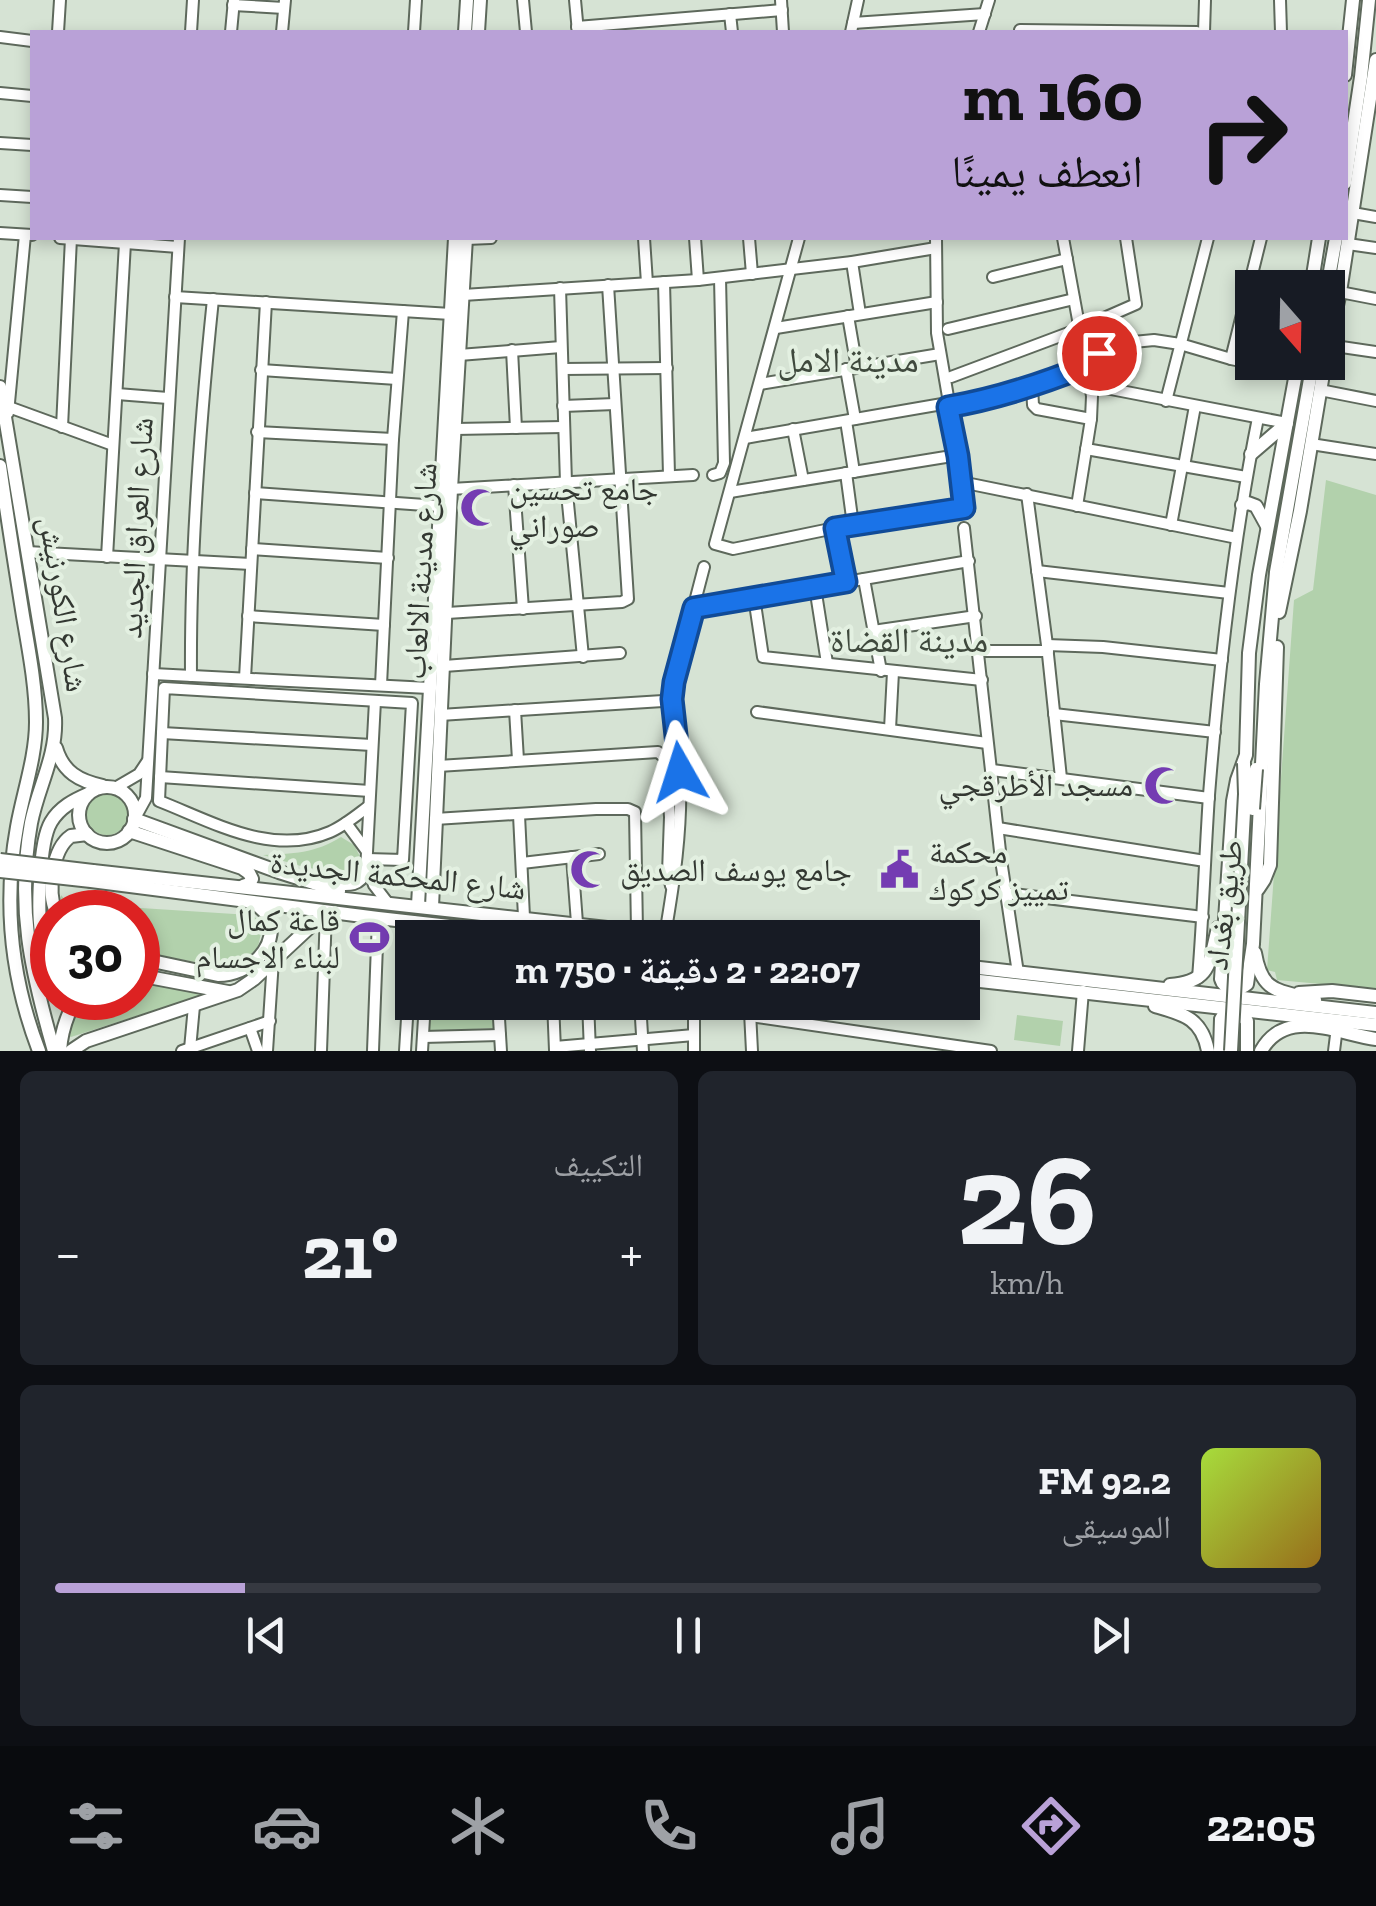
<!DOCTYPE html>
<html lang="ar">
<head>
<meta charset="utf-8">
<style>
  :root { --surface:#171b24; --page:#20242c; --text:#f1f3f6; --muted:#9ea1a6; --line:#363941; --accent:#b9a1d7 }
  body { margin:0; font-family:"Zilla Slab","Noto Naskh Arabic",serif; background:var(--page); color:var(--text); direction:rtl; height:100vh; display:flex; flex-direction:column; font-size:38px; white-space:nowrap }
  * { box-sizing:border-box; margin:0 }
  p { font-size:32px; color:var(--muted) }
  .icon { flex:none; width:55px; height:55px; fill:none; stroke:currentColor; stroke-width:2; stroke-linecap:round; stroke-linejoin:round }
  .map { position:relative; height:1051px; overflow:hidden; direction:ltr }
  .drawer { display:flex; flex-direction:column; gap:20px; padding:20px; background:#0d0f14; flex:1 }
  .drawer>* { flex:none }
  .guide { position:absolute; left:30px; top:30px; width:1318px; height:210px; border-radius:0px; box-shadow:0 5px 15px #0003; direction:rtl; background:#b9a1d7; color:#111; overflow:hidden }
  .needle { width:65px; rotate:160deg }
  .tools { position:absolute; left:1235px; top:270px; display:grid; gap:20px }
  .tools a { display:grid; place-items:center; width:110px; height:110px; border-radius:0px; background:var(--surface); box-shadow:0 5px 15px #0003; font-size:50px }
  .speed { position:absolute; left:30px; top:890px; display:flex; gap:20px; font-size:50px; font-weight:700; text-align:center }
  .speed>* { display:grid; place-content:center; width:130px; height:130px; border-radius:50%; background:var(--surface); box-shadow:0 5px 15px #0003; line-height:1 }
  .speed .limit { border:15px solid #d22; background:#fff; color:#111 }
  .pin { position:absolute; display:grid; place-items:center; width:85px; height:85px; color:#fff; margin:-42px; border:5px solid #fff; border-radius:50%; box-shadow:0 2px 10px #0007 }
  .me { position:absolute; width:110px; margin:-55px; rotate:354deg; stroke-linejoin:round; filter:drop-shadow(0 0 8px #0008) }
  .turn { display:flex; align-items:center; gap:35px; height:210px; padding:0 40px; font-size:45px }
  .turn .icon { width:130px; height:130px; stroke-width:2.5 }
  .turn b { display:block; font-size:70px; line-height:85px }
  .big { font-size:75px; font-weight:700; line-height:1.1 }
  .drawer .widget { flex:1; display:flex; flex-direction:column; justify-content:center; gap:15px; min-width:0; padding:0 35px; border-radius:15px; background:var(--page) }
  .drawer .dial { align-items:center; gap:0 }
  .dial b { font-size:130px; line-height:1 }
  .song { display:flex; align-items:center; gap:30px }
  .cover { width:120px; height:120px; border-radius:15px; background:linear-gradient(135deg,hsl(80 70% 55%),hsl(40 70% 35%)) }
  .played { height:10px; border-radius:5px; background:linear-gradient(90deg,var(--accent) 15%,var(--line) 15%) }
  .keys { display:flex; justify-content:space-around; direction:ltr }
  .heat { display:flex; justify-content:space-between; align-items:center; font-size:55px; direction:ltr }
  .drawer .tiles { flex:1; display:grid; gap:20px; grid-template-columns:1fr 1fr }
  .widget:last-child { grid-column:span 2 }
  .trip { position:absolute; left:395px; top:920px; width:585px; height:100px; border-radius:0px; background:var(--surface); box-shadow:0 5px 15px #0003; font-weight:700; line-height:100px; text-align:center; direction:rtl }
  .tabs { display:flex; height:160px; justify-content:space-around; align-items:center; background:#090b0e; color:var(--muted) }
  .tabs .icon { width:70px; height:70px }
  .tabs .on { color:var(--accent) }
  .tabs b { font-size:45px; color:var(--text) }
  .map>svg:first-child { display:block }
  .green { fill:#b2d1ac }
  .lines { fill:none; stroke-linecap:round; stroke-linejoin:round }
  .minor-casing { stroke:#5e695c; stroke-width:14 }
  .major-casing { stroke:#5e695c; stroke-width:16 }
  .minor { stroke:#fff; stroke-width:10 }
  .major { stroke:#fff; stroke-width:12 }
  .major-bridge-casing { stroke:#5e695c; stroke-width:16; stroke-linecap:butt }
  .major-bridge { stroke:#fff; stroke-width:12 }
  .route-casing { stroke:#114b97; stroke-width:25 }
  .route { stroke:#1a73e8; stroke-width:18 }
  .labels { text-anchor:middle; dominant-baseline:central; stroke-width:8; stroke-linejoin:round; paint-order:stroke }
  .poi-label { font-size:32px; fill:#333832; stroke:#e3f0e1; text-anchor:start }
  .street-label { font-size:32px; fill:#333832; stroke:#e3f0e1 }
  .neighbourhood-label { font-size:35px; fill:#3f493d; stroke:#e3f0e1 }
</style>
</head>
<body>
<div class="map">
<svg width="1376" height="1051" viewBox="0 0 1376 1051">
  <rect width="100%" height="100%" fill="#d6e3d4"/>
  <g class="green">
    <polygon points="1326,480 1376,495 1376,989 1277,980 1275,972 1267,970 1294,600 1313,590"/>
    <circle cx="107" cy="814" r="21"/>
    <path d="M341,837L354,845L363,862L348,874L304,867L263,855C292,854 316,853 341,837Z"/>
    <polygon points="61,895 66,901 78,904 250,915 260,920 261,933 258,947 244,961 232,966 219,966 138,952 138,912 68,912 60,908"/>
    <path d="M138,978L204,991L205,994L71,1037L68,1036C66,1023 77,1009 82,998H138Z"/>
    <polygon points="429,1003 494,1003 495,1028 428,1031"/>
    <polygon points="1017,1015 1063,1021 1060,1046 1014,1040"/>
  </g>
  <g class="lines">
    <defs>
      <g id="minor">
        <polyline points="523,0 526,32"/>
        <polyline points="575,0 578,32"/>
        <polyline points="781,0 783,32"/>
        <polyline points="1280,0 1281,32"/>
        <polyline points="233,5 284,8"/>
        <polyline points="730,14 732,32"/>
        <polyline points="853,23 985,14"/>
        <polyline points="577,27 782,10"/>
        <polyline points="58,32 60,0"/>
        <polyline points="191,32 193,0"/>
        <polyline points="231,32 234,0"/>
        <polyline points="282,32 285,0"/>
        <polyline points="414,32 416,0"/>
        <polyline points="851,32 858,0"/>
        <polyline points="979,32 989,0"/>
        <polyline points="1021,32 1020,30 1197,32"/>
        <polyline points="1204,32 1205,0"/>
        <polyline points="0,37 32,41"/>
        <polyline points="0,93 32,96"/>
        <polyline points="0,143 32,145"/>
        <polyline points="0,195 32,197"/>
        <polyline points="1353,213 1376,217"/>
        <polyline points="0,233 32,235"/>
        <polyline points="60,238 178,247"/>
        <polyline points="644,238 647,283"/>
        <polyline points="695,238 698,280"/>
        <polyline points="749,238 752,274"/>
        <polyline points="799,238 715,544 733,549 835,528 964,508 958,455 937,333 936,238"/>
        <polyline points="1063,238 1092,396 1091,419 1077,506"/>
        <polyline points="466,239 491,238"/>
        <polyline points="1348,244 1376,248"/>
        <polyline points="852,262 860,314"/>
        <polyline points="993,277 1067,259"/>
        <polyline points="664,282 669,475"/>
        <polyline points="560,288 566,483 583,657"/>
        <polyline points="1340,292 1376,299"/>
        <polyline points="463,295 698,280 852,262 936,248"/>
        <polyline points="175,297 451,314"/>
        <polyline points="848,316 857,368"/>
        <polyline points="776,328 937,302"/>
        <polyline points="948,329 1074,299"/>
        <polyline points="1328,345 1376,352"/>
        <polyline points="512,350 516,428"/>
        <polyline points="459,355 561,347"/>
        <polyline points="1231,359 1261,238"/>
        <polyline points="1084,360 1123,343 1154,340 1180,344 1231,359 1297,373"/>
        <polyline points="563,369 667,368"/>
        <polyline points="846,369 855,419"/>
        <polyline points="261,370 397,379"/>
        <polyline points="951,377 1079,329 1136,304 1126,238"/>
        <polyline points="760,384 940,354"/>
        <polyline points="1090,385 1287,423"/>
        <polyline points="1032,386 1033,405 1037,409 1091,419"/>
        <polyline points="1320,390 1376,401"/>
        <polyline points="117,394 168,398"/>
        <polyline points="1166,401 1208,238"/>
        <polyline points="6,406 113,445"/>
        <polyline points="563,406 615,404"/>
        <polyline points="948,407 1004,395 1086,366"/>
        <polyline points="8,413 25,235"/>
        <polyline points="846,421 854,472"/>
        <polyline points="62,427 71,238"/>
        <polyline points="455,429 563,427"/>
        <polyline points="793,429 803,480"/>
        <polyline points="257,432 393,439"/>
        <polyline points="745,438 948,403"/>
        <polyline points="1311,444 1376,454"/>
        <polyline points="1086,449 1246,477"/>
        <polyline points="1184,466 1195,406"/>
        <polyline points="846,473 853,525"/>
        <polyline points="713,475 720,473 724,463 720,278"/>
        <polyline points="961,482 1237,538"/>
        <polyline points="514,485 523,609"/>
        <polyline points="451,489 693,475"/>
        <polyline points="730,492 958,455"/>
        <polyline points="255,493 439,506"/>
        <polyline points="1027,494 1047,645 1061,778"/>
        <polyline points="1171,525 1182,466"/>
        <polyline points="835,528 846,582"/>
        <polyline points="964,528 1001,860 1018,973"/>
        <polyline points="252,549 388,558"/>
        <polyline points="27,552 251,564"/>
        <polyline points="107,557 125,243"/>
        <polyline points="1037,571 1229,593"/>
        <polyline points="864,579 881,671"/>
        <polyline points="815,587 827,663"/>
        <polyline points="754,597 763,657 982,680"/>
        <polyline points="694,608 969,561"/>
        <polyline points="447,613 622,602 628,599 608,285"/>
        <polyline points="248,616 384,625"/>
        <polyline points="873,631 976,616"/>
        <polyline points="1047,645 1103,647 1222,660"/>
        <polyline points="979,651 1048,651"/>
        <polyline points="444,666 620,653"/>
        <polyline points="153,674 429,688"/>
        <path d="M191,676C190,550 200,424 213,299"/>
        <polyline points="245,678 266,302"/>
        <polyline points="381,685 393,439 403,311"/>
        <polyline points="515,710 518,760"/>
        <polyline points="757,712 987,743"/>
        <polyline points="1054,714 1215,732"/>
        <polyline points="440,715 663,701"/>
        <polyline points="890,729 893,672"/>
        <polyline points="162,733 372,745"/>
        <polyline points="438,766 658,752 666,759 670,817 668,873 671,886"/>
        <polyline points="992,770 1209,798"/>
        <polyline points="160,777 370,791"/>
        <polyline points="115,788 139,774 147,762"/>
        <polyline points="519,815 524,917"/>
        <polyline points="135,818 146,798 179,238"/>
        <polyline points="435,819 596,809 628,809 635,812 637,931"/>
        <polyline points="346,823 366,850"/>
        <polyline points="998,828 1205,861"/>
        <polyline points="572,857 577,923"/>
        <path d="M367,859L403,860L412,703L164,688L159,801C213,822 272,857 330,832C344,826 357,815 369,806"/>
        <polyline points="522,863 599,854"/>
        <polyline points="368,869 374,885 387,902"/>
        <path d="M330,884C345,885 360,889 366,871L375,701"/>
        <polyline points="1005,893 1203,917"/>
        <path d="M665,935C674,882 682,831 680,777C680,745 670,713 674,682L704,567"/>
        <path d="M1198,978C1203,917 1205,856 1209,795C1219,669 1233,542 1258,418"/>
        <polyline points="498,1002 501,1051"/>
        <polyline points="553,1002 555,1050"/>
        <polyline points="588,1002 590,1051"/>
        <polyline points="640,1002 643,1051"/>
        <polyline points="694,1002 694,1051"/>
        <polyline points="693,1007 750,1009"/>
        <polyline points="750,1012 752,1051"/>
        <polyline points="750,1016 991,1051"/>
        <polyline points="250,1028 258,1051"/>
        <polyline points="423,1037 500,1035"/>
        <polyline points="555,1047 694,1035"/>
        <polyline points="190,1049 194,1006"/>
        <polyline points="182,1051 270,1021"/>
        <polyline points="267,1051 273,960"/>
        <polyline points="321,1051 326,912"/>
        <polyline points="373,1051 378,918"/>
        <polyline points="405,1051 413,921"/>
        <polyline points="422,1051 425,1002"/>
        <polyline points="1078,1051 1083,991"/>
        <polyline points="1334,1051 1337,1027"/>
      </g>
      <g id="major">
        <polyline points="465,32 467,0"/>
        <polyline points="478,32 480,0"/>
        <polyline points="1345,75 1353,0"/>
        <polyline points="1345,183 1361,77 1369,0"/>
        <polyline points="1311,288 1319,238"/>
        <polyline points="1327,288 1336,238"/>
        <polyline points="1328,346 1340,292 1376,60"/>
        <path d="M1298,362L1259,575L1249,653L1246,755L1237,780L1233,801L1221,979C1224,990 1239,991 1247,984L1253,944L1266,684L1276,572L1313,362"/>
        <path d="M0,387L55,718C57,756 38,787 31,823C16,906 31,971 54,1051"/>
        <polyline points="1251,454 1287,423"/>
        <path d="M0,466C7,516 15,566 23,616C29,651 36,687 36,722C36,757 23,793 17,827C3,904 11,978 39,1051"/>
        <polyline points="1242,505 1248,503 1256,506 1267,526"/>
        <polyline points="1279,612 1300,511 1325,362"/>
        <path d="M56,748C63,772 79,781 103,786"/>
        <circle cx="107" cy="815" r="28"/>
        <polyline points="134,819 279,872 339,891"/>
        <polyline points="129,831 242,868 249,873 252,879 249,884 243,886"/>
        <polyline points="93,871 698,938"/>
        <polyline points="91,881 378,918 556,938"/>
        <polyline points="1258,889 1264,880 1270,865 1277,647"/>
        <polyline points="418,905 455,238"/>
        <polyline points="432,907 451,489 466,238"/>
        <path d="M56,912C47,892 52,849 71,836L87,834"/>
        <path d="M1255,953C1262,994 1279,990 1315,1000"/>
        <path d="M138,958L218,975C249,975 279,948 269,916L256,904"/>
        <path d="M52,959C48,953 44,947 42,938C37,914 39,842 51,822C60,807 74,800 88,794"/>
        <polyline points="962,966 1376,1013"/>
        <polyline points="138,975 228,992"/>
        <polyline points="962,979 1376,1025"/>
        <path d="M1170,985C1211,982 1209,963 1218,928"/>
        <polyline points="1299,993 1332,991 1376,996"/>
        <path d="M1155,1006C1183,1014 1202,1018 1208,1051"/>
        <path d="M60,1051C61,1032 67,1015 76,998"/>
        <polyline points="71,1051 86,1041 238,990 254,979 326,912"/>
        <path d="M1220,1051L1221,1019L1224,1014C1231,1011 1242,1014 1247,1021V1051"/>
        <path d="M1261,1051C1286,1006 1338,1034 1376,1039"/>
      </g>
    </defs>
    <use href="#minor" class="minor-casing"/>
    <use href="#major" class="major-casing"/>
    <use href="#minor" class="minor"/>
    <use href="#major" class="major"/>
    <defs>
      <g id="major-bridge">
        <polyline points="1253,809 1256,769"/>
        <polyline points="0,860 93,871"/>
        <polyline points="0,871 91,881"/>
        <polyline points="1231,1051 1245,794 1244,763"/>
      </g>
    </defs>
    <use href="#major-bridge" class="major-bridge-casing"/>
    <use href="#major-bridge" class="major-bridge"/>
  </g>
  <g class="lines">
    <defs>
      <path id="route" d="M680,772L672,699L674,682L694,608L846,582L835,528L964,508L958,456L948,407C996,399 1041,384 1086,366L1084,360L1099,353"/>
    </defs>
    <use href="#route" class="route-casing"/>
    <use href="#route" class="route"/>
  </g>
  <defs>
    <symbol id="mosque-bare" viewBox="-9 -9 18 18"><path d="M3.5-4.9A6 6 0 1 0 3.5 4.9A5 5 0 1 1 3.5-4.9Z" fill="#743cb2" stroke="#e3f0e1" stroke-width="2.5" paint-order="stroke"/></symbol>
    <symbol id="civic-bare" viewBox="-9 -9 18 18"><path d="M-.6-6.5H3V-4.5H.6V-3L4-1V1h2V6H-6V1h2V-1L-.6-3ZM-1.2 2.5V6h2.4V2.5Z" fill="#743cb2" stroke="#e3f0e1" stroke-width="2.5" paint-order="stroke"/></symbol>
    <symbol id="stadium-bare" viewBox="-9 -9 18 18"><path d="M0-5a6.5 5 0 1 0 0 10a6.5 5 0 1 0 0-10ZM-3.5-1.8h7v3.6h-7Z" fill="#743cb2" stroke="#e3f0e1" stroke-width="2.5" paint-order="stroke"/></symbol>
  </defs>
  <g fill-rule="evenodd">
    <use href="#mosque-bare" x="452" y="480" width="55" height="55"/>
    <use href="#mosque-bare" x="1136" y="758" width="55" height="55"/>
    <use href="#mosque-bare" x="562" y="842" width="55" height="55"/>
    <use href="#civic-bare" x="872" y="842" width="55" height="55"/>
    <use href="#stadium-bare" x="342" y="910" width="55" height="55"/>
  </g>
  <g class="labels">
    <g class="poi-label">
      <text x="509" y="489">جامع تحسين<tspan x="509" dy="37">صوراني</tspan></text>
      <text x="1133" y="785" text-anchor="end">مسجد الأطرقجي</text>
      <text x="929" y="852">محكمة<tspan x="929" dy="37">تمييز كركوك</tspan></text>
      <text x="620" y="870">جامع يوسف الصديق</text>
      <text x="340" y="920" text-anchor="end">قاعة كمال<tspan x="340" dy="37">لبناء الاجسام</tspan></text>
    </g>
    <g class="street-label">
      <text transform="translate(136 528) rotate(-87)">شارع العراق الجديد</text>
      <text transform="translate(420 571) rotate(-87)">شارع مدينة الالعاب</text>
      <text transform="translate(64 604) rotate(81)">شارع الكورنيش</text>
      <text transform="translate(398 875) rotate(6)">شارع المحكمة الجديدة</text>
      <text transform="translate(1224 905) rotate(-83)">طريق بغداد</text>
    </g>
    <g class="neighbourhood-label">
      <text x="848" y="360">مدينة الامل</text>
      <text x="909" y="640">مدينة القضاة</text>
    </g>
  </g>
</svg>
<div class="tools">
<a><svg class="needle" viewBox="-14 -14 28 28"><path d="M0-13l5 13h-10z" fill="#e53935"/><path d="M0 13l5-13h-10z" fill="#9ea1a6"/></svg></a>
</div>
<div class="speed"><div class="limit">30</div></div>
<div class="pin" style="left:1099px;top:353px;background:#d93025"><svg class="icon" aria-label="arrive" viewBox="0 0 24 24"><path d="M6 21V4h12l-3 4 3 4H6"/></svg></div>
<svg class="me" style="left:680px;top:772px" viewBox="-20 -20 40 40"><path d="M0-17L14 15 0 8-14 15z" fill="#1a73e8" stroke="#fff" stroke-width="4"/></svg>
<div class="trip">22:07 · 2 دقيقة · 750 m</div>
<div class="guide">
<div class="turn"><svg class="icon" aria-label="right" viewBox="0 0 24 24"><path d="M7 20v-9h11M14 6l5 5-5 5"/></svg><div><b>160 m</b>انعطف يمينًا</div></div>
</div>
</div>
<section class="drawer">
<div class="tiles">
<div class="widget dial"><b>26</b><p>km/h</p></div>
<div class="widget"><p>التكييف</p>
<div class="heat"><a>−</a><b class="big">21°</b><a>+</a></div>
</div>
<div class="widget">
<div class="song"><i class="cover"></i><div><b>92.2 FM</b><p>الموسيقى</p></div></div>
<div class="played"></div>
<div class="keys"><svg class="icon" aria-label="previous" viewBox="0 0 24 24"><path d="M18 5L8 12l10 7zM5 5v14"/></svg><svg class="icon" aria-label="pause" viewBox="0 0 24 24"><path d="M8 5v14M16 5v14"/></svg><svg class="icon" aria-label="next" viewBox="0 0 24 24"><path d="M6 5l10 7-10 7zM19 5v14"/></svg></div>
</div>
</div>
</section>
<nav class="tabs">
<b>22:05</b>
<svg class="icon on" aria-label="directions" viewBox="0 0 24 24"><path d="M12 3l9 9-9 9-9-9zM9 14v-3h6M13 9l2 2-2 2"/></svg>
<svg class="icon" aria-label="music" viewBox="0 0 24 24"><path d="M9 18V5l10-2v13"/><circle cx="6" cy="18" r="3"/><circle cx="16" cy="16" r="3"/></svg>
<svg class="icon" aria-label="phone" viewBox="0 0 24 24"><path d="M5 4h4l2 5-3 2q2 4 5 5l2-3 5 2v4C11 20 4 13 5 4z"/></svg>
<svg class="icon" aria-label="climate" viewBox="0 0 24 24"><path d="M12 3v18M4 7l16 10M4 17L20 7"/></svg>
<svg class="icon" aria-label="car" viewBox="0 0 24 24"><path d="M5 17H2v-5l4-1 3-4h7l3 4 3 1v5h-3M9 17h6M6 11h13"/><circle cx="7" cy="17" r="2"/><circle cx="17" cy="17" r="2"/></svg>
<svg class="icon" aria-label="filters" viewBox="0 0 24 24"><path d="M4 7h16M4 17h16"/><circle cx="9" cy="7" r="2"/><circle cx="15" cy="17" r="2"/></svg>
</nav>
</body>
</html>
